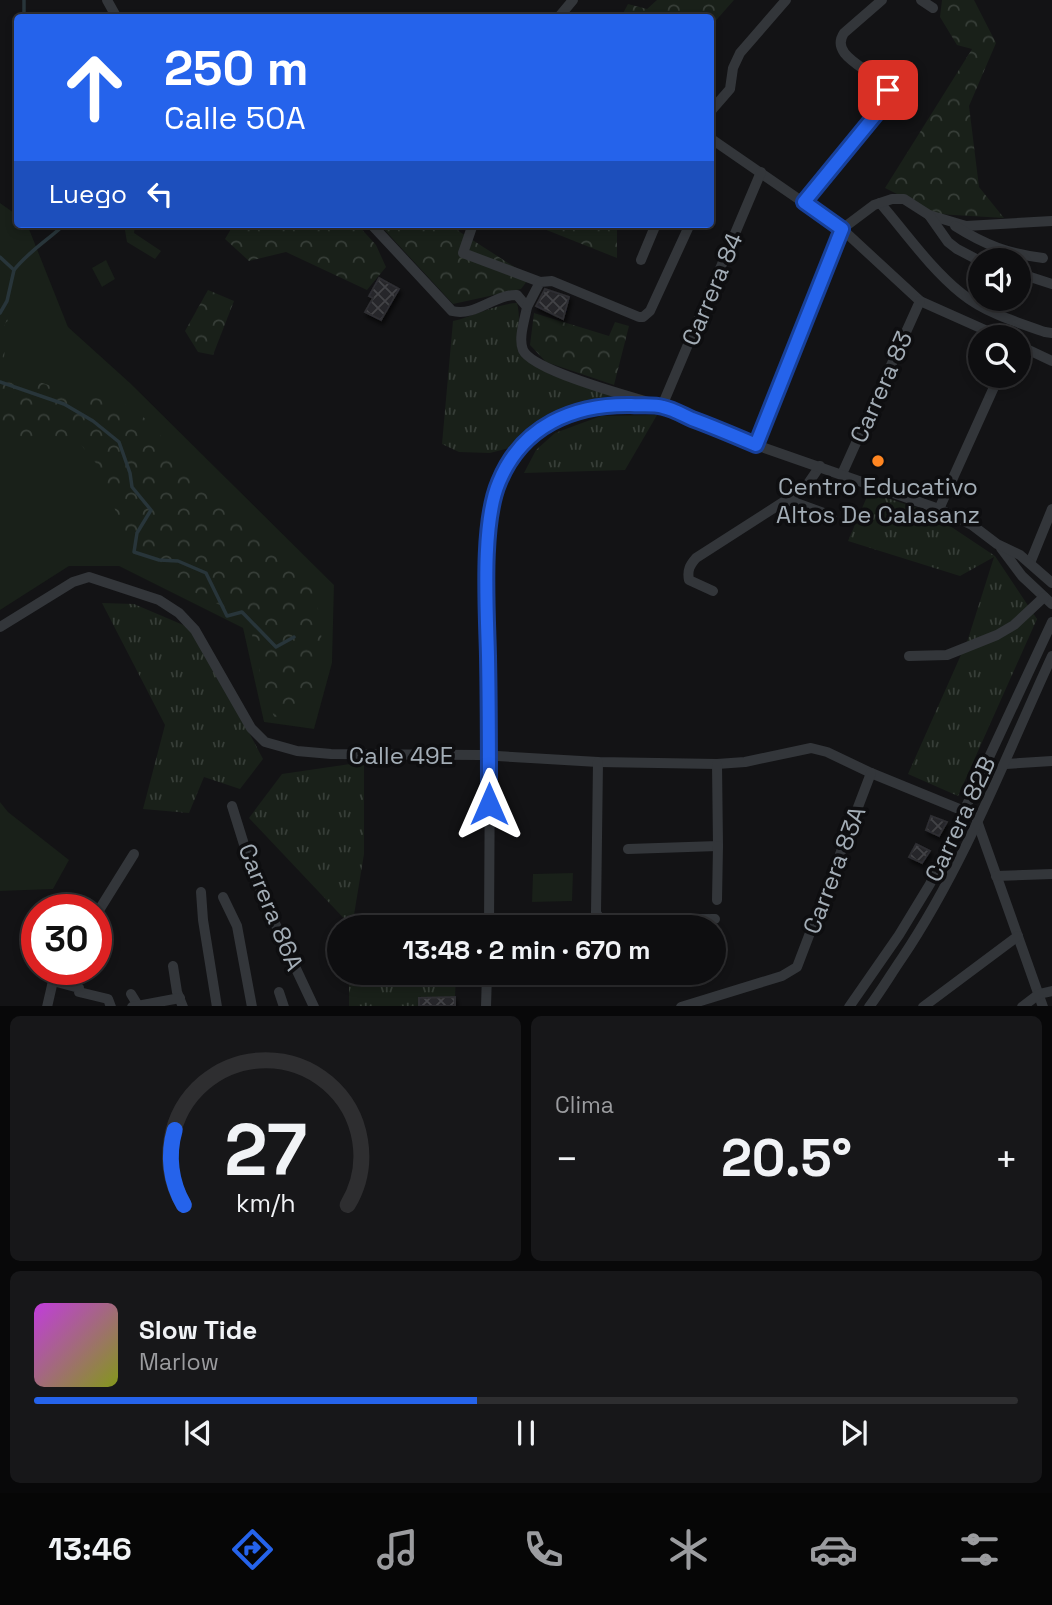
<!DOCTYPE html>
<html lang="es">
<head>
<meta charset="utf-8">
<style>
  :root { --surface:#0e0e10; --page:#171719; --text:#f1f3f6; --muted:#9b9c9f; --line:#2e2e30; --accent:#2563eb }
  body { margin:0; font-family:"Space Grotesk",sans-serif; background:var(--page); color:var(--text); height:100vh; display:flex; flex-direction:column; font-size:26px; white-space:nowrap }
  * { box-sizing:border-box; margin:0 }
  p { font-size:23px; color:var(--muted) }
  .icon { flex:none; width:38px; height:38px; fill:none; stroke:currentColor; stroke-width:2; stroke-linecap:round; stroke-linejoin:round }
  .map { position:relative; height:1006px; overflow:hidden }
  .side { display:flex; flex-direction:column; gap:10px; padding:10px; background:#080809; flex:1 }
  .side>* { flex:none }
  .guide { position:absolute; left:14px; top:14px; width:700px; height:214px; border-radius:7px; box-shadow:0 4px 10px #0003,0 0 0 2px var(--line); background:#2563eb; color:#fff; overflow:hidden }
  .controls { position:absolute; left:968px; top:248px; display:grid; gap:14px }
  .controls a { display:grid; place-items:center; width:63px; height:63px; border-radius:50%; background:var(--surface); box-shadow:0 4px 10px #0003,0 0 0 2px var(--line); font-size:35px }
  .speed { position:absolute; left:21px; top:894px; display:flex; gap:14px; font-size:35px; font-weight:700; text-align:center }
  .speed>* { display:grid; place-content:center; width:91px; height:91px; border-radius:50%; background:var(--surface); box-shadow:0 4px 10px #0003,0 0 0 2px var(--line); line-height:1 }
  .speed .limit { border:10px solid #d22; background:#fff; color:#111 }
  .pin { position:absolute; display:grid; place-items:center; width:60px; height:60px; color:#fff; margin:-30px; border-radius:14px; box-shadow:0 4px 10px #0006 }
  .me { position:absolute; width:77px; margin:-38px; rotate:0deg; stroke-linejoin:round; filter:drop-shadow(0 0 5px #0008) }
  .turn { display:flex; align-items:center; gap:24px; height:147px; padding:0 35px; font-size:32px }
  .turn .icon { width:91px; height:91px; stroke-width:2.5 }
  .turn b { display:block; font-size:49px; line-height:60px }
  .then { display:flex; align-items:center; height:66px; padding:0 35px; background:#0003; gap:14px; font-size:26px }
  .big { font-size:52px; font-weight:700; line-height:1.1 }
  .side .tile { flex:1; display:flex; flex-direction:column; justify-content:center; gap:10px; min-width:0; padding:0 24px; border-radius:10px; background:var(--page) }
  .side .dial { align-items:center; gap:0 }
  .dial svg { height:182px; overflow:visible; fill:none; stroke:var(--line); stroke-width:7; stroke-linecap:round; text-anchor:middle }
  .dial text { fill:var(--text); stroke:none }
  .song { display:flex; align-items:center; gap:21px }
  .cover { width:84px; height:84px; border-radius:10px; background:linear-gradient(135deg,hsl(290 70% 55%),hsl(70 70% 35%)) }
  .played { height:7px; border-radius:4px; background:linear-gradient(90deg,var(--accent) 45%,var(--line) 45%) }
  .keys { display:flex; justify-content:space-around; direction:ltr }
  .heat { display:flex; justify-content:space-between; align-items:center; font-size:38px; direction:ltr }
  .side .tiles { flex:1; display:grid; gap:10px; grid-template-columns:1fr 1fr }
  .tile:last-child { grid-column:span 2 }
  .trip { position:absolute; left:327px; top:915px; width:399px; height:70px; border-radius:35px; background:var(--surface); box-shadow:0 4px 10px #0003,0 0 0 2px var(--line); font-weight:700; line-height:70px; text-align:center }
  .menu { display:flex; height:112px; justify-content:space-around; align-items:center; background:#060606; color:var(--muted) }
  .menu .icon { width:49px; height:49px }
  .menu .on { color:var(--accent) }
  .menu b { font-size:32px; color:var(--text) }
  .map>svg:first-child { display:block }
  .green { fill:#192019 }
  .forest { fill:url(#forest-crowns) }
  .park { fill:url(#park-tufts) }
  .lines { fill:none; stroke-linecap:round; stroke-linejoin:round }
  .stream { stroke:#28353a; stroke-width:3.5 }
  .building { fill:url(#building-cross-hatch); stroke:#2d2d31; stroke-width:2; filter:url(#shadow) }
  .minor { stroke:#33363a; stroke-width:10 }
  .route-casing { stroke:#184099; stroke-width:18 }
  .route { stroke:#2563eb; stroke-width:12 }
  .poi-dot { fill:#ff8621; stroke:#0e0e10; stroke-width:2.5 }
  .labels { text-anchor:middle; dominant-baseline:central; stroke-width:7; stroke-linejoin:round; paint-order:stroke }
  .street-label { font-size:24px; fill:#a3adb6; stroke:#0e0e10 }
  .poi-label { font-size:24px; fill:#a3adb6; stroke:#0e0e10 }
</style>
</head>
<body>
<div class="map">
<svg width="1052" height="1007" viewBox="0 0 1052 1007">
  <defs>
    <pattern id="forest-crowns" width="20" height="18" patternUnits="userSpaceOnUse" patternTransform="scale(1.75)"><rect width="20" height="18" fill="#192019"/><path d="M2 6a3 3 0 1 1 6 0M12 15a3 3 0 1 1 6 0" fill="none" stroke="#373e38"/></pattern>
    <pattern id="park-tufts" width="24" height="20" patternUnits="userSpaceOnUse" patternTransform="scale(1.75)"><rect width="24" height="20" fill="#192019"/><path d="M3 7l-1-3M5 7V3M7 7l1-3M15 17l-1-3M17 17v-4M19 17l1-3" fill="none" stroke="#373e38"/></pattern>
    <pattern id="building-cross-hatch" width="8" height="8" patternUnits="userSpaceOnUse" patternTransform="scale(1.75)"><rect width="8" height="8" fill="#262629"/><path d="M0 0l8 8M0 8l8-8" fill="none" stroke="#424346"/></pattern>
    <filter id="shadow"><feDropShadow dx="2" dy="4" stdDeviation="2" flood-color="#0009"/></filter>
  </defs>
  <rect width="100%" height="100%" fill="#131315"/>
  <g class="green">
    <polygon points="0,203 17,215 18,224 27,224 68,327 130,383 334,585 332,663 314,729 264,722 243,628 119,566 69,566 0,610"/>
    <polygon points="106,260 115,279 102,287 92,268"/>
    <polygon points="0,802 8,812 69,860 53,889 0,891"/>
    <polygon points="573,873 572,901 532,902 533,874"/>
  </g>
  <g class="forest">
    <polygon points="657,0 734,0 711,26 710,18 621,17 628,4 647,9"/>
    <polygon points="942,0 974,0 996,43 969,106 979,187 1004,218 937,214 885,188 972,49 957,45 940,17"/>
    <polygon points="234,224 357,224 376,245 386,267 367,290 286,252 249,261 225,239"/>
    <polygon points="379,224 451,224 460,232 530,277 521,289 453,304"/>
    <polygon points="538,224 617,224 617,258 539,227"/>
    <polygon points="208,290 234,301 213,355 198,352 185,331"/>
    <polygon points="534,313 609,336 615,322 629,326 614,385 546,362 530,345"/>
    <polygon points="8,316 3,369 68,392 124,404 153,424 173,456 315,584 322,642 310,710 274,717 261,677 249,620 194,592 123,536 104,473 78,441 0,442 0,338"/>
  </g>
  <g class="park">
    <polygon points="124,224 135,224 134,233 161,251 155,259 127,242"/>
    <path d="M517,303C522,322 515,336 521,356L551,375L616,397L551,416L509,448L490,453L459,452L442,444L453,321C475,316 496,304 517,303Z"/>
    <polygon points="657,415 625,470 524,473 536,450 555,433 601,416"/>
    <polygon points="869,492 929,512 995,556 1037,619 958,796 908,774 968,639 994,557 960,576 848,541"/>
    <polygon points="102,603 134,604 195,630 263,759 240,789 204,777 189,813 143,809 165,725"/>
    <polygon points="364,762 364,854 352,927 249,818 282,774"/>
    <polygon points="349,973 456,973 455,997 419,998 419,1006 349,1006"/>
  </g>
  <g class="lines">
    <g class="stream">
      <polyline points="24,18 24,0"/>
      <polyline points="0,257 14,270 7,301 0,313"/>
      <path d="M14,270C28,252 48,240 65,224"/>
      <polyline points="0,382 64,404 93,421 119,442 130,473 132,487 151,510 137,533 134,552 159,560 178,561 206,573 227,616 242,612 276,647 294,637"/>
    </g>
  </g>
  <g class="building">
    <polygon points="379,278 399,289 381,320 365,312 373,298 369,296"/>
    <polygon points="545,289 569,297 563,319 536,306"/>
    <polygon points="931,816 947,822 939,836 926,830"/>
    <polygon points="916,844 930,851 922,863 909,857"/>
    <polygon points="455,997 455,1006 419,1006 419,998"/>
  </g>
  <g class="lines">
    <g class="minor">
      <polyline points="107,0 117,18"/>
      <polyline points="921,0 933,8"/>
      <polyline points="558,18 573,0"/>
      <polyline points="710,112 730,89 733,68 740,53 786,0"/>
      <polyline points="710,138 842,229 920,301 1003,338"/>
      <path d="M804,202L889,96C886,72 826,60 844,33L882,0"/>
      <path d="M880,203C906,233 930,268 961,293C984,312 1016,322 1045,332L1052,333"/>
      <polyline points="929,215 966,226 1052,221"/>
      <path d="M371,224L452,311C476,317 494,294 517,295L527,307C525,319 518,338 523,350C532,371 638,399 662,406L761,172"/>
      <polyline points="473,224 463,253 540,282"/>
      <path d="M955,226C985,245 1009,254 1043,258"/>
      <polyline points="641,260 656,224"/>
      <polyline points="1018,273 1052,284"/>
      <polyline points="527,307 540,282 552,281 639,317 643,317 650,311 690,224"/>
      <polyline points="1018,345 1052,361"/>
      <polyline points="756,445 842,229 874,205 892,199 904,199 929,215 948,242 957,249 980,261"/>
      <polyline points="842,474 920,301"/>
      <polyline points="788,500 832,516"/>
      <polyline points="939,509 999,376"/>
      <polyline points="1001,548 1022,576 1052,604"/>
      <polyline points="1030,563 1052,509"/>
      <path d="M713,591L689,580C687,570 690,565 696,558L805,488L820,466"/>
      <polyline points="0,627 73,582 89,577 159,600 179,613 195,630 251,728 265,742 297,751 331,754 480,755 598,762 717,764 745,762 811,748 827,752 871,773 964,811"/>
      <polyline points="909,656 947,655 997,635 1014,625 1044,597"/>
      <polyline points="598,762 596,913 601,920 715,919"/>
      <polyline points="1006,764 1052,761"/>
      <polyline points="232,806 252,870 281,937 314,1007"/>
      <polyline points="977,821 1043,1007"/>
      <polyline points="628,849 718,846 717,764"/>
      <polyline points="996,876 1052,874"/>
      <polyline points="201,892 203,920 217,1007"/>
      <polyline points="223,897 237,926 252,1007"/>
      <polyline points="717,900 718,846"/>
      <polyline points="96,915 134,854"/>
      <polyline points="489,928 490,753 487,607 491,508 498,484 511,460 535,433 559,418 592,407 616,405 662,406 756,445 939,509 972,525 997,544 1020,555 1052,583"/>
      <polyline points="173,966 177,992 183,1007"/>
      <polyline points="53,981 79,988 79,992 108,999 111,1007"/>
      <polyline points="279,992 284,1007"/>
      <polyline points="131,994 139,1007"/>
      <polyline points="47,1007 53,981 59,970"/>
      <polyline points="132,1007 180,998"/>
      <polyline points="486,1007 487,973"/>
      <polyline points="681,1007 782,976 797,967 871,773"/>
      <polyline points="849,1007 899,935 930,884 1052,622"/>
      <path d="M869,1007C881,991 891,974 902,958C965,864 1005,758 1052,656"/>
      <polyline points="923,1007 1018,936"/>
      <polyline points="1022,1007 1039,994 1052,991"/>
    </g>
  </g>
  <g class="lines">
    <defs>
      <path id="route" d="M489,804C489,755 489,706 488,656C487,610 481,524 499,482C522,426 573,404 631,405C641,406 653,404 663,407C673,409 683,415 692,419C714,427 735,436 756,445L842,229L804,202L886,102L889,96L888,90"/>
    </defs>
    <use href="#route" class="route-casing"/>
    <use href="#route" class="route"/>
  </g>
  <circle class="poi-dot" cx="878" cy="461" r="7"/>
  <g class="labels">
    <g class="street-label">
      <text transform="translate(712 289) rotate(-67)">Carrera 84</text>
      <text transform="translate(881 387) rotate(-66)">Carrera 83</text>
      <text x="401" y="755">Calle 49E</text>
      <text transform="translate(960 819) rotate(-65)">Carrera 82B</text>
      <text transform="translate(834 870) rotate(-69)">Carrera 83A</text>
      <text transform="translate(271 907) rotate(68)">Carrera 86A</text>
    </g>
    <g class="poi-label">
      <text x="878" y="486">Centro Educativo<tspan x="878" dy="28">Altos De Calasanz</tspan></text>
    </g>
  </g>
</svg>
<div class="controls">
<a><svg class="icon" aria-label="sound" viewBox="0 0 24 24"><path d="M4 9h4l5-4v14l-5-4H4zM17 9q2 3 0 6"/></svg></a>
<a><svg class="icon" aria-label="search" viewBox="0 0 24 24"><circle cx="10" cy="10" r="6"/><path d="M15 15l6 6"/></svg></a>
</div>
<div class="speed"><div class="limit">30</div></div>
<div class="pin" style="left:888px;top:90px;background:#d93025"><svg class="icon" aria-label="arrive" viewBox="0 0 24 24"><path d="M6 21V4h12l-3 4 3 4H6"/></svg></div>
<svg class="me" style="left:489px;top:804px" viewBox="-20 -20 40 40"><path d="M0-17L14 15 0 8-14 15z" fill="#2563eb" stroke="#fff" stroke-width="4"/></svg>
<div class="trip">13:48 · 2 min · 670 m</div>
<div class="guide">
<div class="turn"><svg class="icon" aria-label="ahead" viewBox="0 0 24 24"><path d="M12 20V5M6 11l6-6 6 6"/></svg><div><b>250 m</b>Calle 50A</div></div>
<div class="then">Luego<svg class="icon" aria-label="left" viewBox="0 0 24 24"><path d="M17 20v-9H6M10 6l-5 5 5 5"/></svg></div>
</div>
</div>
<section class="side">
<div class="tiles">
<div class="tile dial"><svg viewBox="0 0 100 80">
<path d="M14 69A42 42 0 1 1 86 69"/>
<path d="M14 69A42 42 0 0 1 10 36" stroke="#2563eb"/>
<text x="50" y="56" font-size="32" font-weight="700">27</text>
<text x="50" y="72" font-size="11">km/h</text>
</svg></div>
<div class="tile"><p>Clima</p>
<div class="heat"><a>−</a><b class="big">20.5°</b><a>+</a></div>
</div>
<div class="tile">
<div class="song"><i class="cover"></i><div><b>Slow Tide</b><p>Marlow</p></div></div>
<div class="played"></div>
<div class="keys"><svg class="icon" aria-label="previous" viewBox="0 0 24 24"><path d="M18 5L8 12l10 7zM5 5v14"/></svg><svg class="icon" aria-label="pause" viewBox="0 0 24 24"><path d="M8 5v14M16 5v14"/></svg><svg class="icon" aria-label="next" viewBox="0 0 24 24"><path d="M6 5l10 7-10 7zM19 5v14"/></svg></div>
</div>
</div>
</section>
<nav class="menu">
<b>13:46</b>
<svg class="icon on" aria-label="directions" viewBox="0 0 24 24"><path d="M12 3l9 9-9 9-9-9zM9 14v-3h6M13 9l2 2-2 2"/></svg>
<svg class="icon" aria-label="music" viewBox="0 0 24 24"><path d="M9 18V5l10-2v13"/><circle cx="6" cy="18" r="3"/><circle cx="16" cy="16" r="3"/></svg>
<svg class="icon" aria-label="phone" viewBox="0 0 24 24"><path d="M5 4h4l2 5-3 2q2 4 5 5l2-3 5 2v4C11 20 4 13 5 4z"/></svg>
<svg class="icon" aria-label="climate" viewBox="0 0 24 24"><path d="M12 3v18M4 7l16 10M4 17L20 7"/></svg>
<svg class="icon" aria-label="car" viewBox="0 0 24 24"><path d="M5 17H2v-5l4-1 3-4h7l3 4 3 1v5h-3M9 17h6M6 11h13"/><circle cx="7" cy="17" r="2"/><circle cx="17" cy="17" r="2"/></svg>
<svg class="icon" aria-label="filters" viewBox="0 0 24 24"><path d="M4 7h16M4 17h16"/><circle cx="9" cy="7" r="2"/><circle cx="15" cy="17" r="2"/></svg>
</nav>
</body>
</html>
